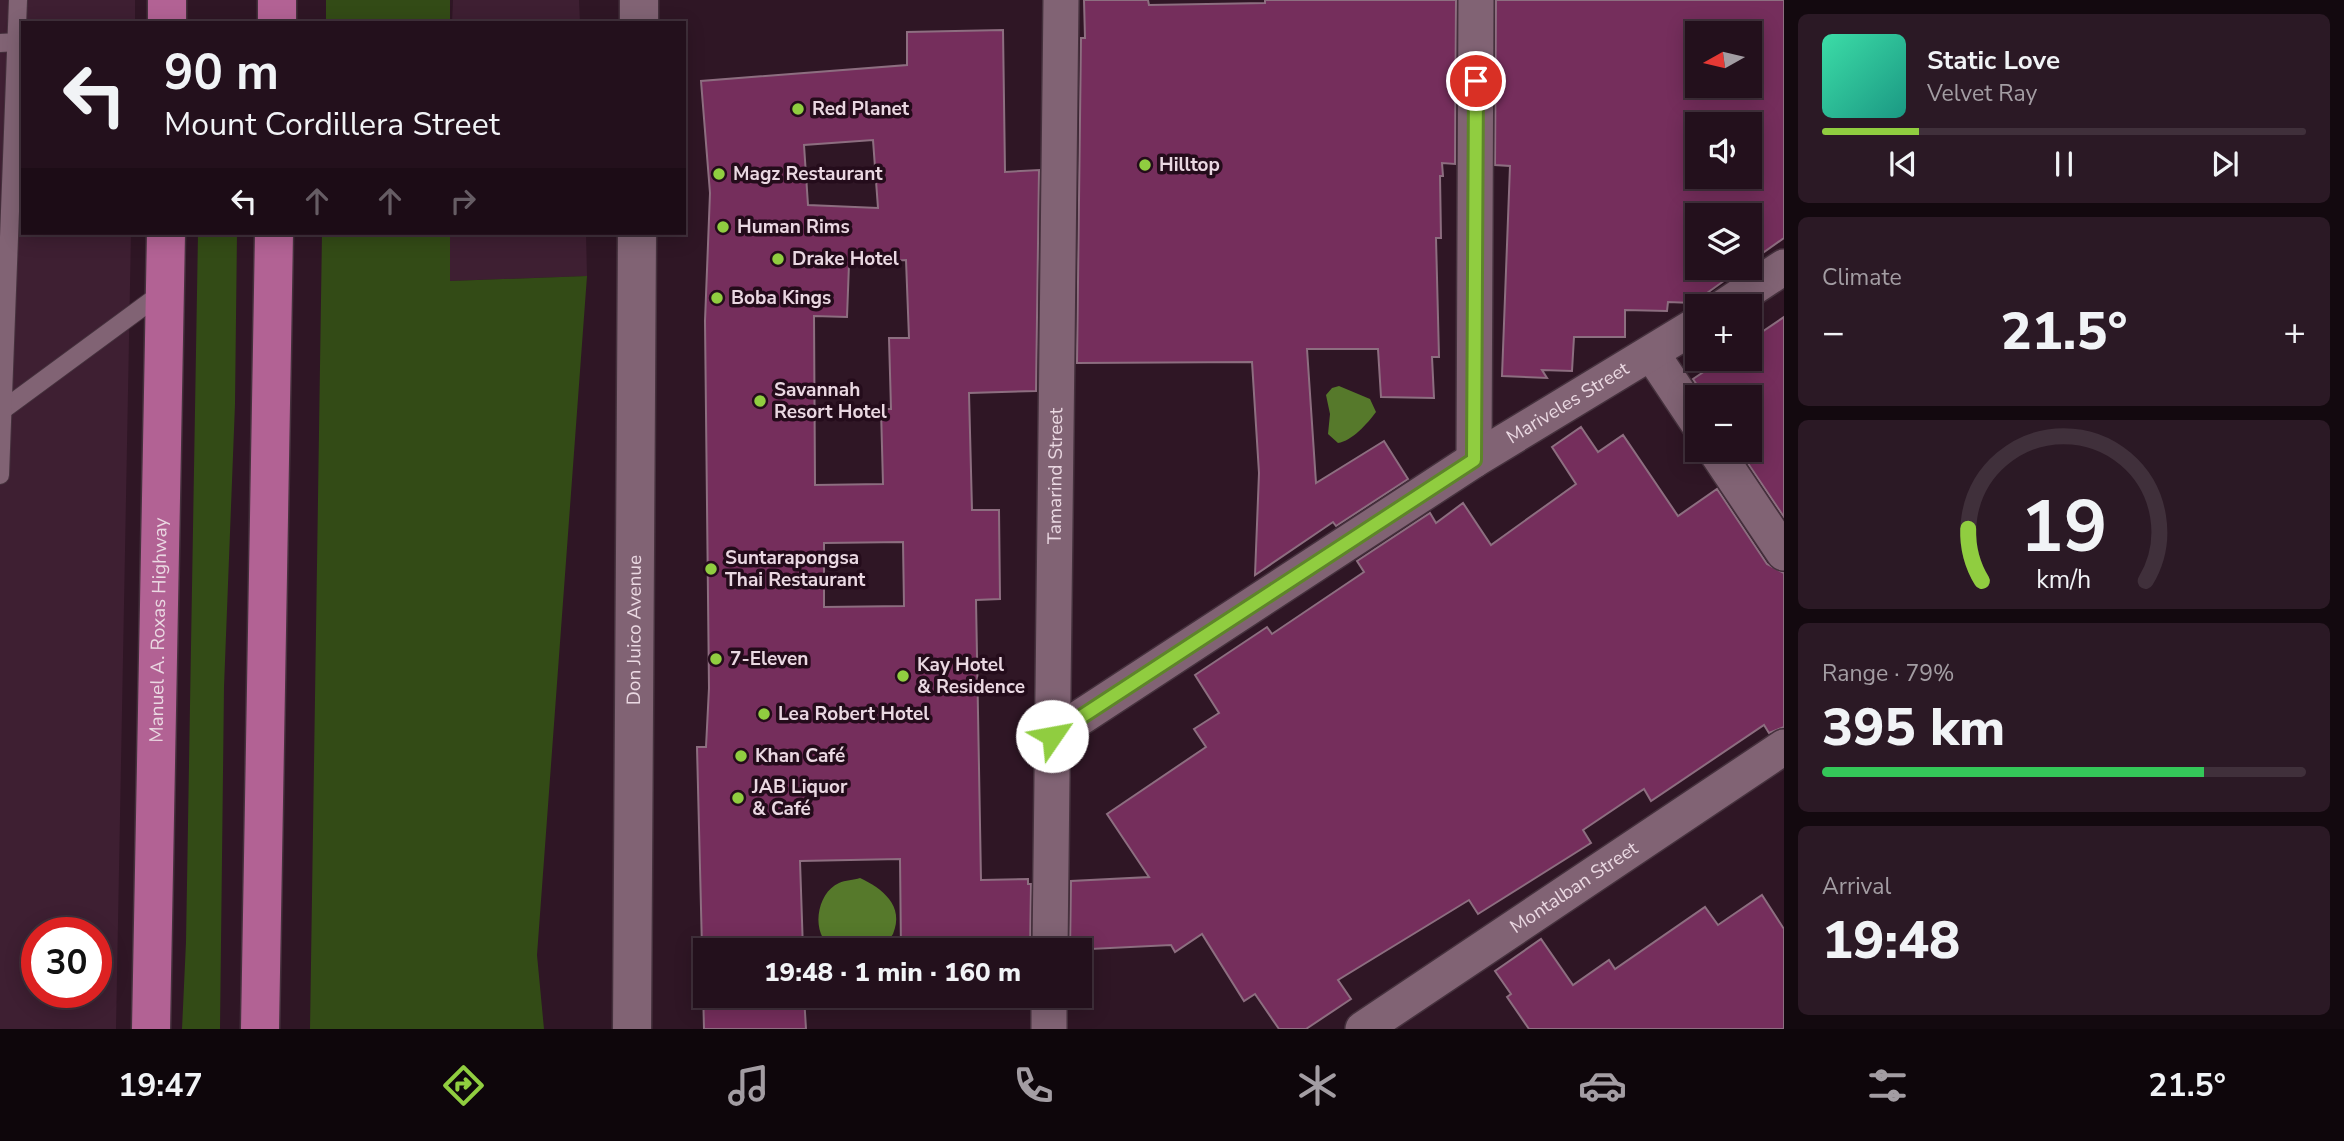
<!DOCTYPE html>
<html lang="en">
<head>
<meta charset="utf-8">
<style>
  :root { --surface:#23101c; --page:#2b1925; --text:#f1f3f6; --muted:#a39da3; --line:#40303b; --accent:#90cd40 }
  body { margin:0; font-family:"Nunito Sans",sans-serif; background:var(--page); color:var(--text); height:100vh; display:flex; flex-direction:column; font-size:26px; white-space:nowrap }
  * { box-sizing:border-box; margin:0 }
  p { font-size:23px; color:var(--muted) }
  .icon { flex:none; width:38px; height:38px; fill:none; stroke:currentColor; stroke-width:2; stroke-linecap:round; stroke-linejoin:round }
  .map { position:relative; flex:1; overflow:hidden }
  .side { display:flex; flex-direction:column; gap:14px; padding:14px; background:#13090f; width:560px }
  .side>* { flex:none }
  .top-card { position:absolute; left:21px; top:21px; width:665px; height:214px; border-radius:0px; box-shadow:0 4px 18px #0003,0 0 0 2px var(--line); background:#23101c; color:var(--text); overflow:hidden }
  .needle { width:46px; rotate:262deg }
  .tools { position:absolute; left:1685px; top:21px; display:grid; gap:14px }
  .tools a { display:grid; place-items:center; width:77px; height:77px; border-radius:0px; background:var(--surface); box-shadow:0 4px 18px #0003,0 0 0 2px var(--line); font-size:35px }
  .speed { position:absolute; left:21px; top:917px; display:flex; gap:14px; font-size:35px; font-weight:700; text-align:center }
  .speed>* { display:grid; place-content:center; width:91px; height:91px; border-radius:50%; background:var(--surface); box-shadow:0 4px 18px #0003,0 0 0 2px var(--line); line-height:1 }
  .speed .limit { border:10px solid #d22; background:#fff; color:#111 }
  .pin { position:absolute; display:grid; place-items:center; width:60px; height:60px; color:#fff; margin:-30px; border:4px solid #fff; border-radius:50%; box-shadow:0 2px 7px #0007 }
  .me { position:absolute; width:77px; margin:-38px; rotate:57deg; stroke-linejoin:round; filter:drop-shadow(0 0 5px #0008) }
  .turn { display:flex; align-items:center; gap:24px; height:147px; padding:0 28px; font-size:32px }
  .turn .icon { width:91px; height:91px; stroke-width:2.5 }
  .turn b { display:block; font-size:49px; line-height:60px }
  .lanes { display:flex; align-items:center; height:66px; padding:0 28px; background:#0003; justify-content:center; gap:35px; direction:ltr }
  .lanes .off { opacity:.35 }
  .big { font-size:52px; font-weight:800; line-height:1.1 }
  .side .tile { flex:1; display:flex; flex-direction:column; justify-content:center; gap:10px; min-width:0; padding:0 24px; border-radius:10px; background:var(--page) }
  .side .dial { align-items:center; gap:0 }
  .dial svg { height:182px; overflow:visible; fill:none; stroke:var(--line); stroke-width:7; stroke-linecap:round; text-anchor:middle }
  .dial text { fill:var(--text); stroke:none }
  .song { display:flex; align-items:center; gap:21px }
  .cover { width:84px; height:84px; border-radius:10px; background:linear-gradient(135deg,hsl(160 70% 55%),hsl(170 70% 35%)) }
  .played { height:7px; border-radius:4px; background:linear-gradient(90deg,var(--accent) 20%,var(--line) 20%) }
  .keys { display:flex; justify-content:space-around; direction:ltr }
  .heat { display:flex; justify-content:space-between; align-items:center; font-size:38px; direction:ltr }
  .charge { height:10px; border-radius:5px; background:linear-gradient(90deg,#34c759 79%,var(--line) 0) }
  .trip { position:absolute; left:693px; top:938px; width:399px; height:70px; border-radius:0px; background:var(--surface); box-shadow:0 4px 18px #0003,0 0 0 2px var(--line); font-weight:800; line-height:70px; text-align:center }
  .menu { display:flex; height:112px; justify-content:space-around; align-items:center; background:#0e060b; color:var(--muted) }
  .menu .icon { width:49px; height:49px }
  .menu .active { color:var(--accent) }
  .menu b { font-size:32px; color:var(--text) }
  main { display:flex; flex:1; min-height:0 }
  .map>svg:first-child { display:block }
  .built { fill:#3e1f32; fill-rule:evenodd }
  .green { fill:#334b16 }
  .water { fill:#56792b }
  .building { fill:#752e5c; stroke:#8d6e80; stroke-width:2; fill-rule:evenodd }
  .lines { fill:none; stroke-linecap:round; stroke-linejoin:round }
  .lane-casing { stroke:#45313d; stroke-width:20 }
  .street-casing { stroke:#45313d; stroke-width:38 }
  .secondary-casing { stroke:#45313d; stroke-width:41 }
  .primary-casing { stroke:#45313d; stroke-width:41 }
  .lane { stroke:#816374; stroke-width:18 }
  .street { stroke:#816374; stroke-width:35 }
  .secondary { stroke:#816374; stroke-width:38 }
  .primary { stroke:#b26294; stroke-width:38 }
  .route-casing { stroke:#5e852a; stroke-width:18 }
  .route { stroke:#90cd40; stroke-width:12 }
  .poi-dot { fill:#90cd40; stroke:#240c1b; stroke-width:2.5 }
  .labels { text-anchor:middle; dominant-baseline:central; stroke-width:7; stroke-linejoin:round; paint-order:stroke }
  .poi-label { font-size:19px; font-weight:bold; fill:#ead8e2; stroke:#240c1b; text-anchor:start }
  .street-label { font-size:19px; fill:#ead8e2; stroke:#240c1b }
</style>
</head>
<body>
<main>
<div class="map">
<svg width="1784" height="1029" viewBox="0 0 1784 1029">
  <rect width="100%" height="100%" fill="#2f1625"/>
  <g class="built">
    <path d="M0,0H135V23H23V233H131L116,1029H0ZM37,933H96V992H37Z"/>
    <polygon points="453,0 579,0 580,23 452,23"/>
    <polygon points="450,233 586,233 587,276 450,281"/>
  </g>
  <g class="green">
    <rect x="326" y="0" width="124" height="23"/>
    <polygon points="198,233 237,233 235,404 224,687 220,1029 182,1029 186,942"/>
    <polygon points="322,233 450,233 450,281 587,276 537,955 544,1029 310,1029"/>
  </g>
  <g class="water">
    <path d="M1339,386L1370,399L1376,412C1367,424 1352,441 1338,443L1328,434L1330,414L1326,395L1332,388Z"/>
    <path d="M860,878C882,888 905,906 893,934C890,939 882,946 877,950C865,950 844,954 833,948C810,935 816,893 839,883C845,880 854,880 860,878Z"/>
  </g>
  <g class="building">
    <polygon points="1084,0 1148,0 1149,5 1265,3 1265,0 1456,0 1455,164 1442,163 1443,176 1440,176 1441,238 1436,238 1439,357 1432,357 1434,398 1381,397 1378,349 1307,349 1316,483 1384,441 1408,479 1336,526 1333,522 1255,575 1259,473 1252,362 1077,363 1081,38 1085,38"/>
    <path d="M1496,0H1784V238L1750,262V215H1698V268H1742L1693,303L1668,302L1667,311L1625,310V337H1574L1572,371L1542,370L1547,378L1502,376L1510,166L1495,165ZM1698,33H1750V86H1698ZM1698,124H1750V177H1698Z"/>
    <path d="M1003,30L1005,172L1039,170L1036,391L969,393L972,510H999L1000,599L976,600L981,880L1028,879V884H1031L1030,950H901L900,859L800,861L803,950H705V996H804L806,1029H704L697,747H706L709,688L705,321L710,193L701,81L907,65V32ZM873,140L878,208L808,205L804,145ZM906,260L909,338H889L891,409H881L883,484L815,485L814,316L847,317L849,264ZM903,542L904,606L824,607V543Z"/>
    <polygon points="1784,317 1784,517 1739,450 1750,450 1750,397 1705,397 1693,379 1723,359 1750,359 1750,340"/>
    <polygon points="1581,427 1598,452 1623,435 1678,516 1717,489 1767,564 1784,573 1784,727 1769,733 1764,725 1651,801 1644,789 1583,830 1591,843 1478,914 1469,900 1338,980 1351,999 1306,1029 1279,1029 1255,994 1244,1001 1202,934 1175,952 1171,945 1070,950 1071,881 1149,877 1107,814 1206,747 1194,729 1219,713 1195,675 1267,627 1272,634 1364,572 1357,561 1430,513 1436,523 1463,503 1491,545 1576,484 1552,447"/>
    <polygon points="1762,895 1784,929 1784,1029 1529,1029 1507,997 1511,994 1495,971 1541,939 1573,985 1609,960 1615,969 1705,907 1718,925"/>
  </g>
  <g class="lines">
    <defs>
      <g id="lane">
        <polyline points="0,43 18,42"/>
        <polyline points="0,412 163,292"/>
        <polyline points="0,475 18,0"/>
      </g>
      <g id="street">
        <polyline points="1725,306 1784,267"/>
        <polyline points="1652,354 1698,423"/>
        <polyline points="1715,450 1784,553"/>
        <polyline points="1474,460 1476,0"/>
        <path id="s1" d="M1052,736L1474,460L1698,324"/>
        <path id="s2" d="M1050,950L1061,0"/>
        <polyline points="1049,1029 1049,996"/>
        <path id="s3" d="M1363,1029L1784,747"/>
      </g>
      <g id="secondary">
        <polyline points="639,23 639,0"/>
        <path id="s4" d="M632,1029L637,233"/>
      </g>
      <g id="primary">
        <polyline points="167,23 167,0"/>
        <polyline points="277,23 277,0"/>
        <path id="s5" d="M151,1029L166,233"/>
        <polyline points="260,1029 274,233"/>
      </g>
    </defs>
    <use href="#lane" class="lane-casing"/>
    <use href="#street" class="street-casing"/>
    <use href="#secondary" class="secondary-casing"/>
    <use href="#primary" class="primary-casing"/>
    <use href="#lane" class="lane"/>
    <use href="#street" class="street"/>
    <use href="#secondary" class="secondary"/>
    <use href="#primary" class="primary"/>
  </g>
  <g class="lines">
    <defs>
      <polyline id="route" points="1052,736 1474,460 1476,81"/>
    </defs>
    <use href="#route" class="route-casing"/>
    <use href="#route" class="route"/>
  </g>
  <g class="poi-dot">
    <circle cx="798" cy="109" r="7"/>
    <circle cx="1145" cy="165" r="7"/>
    <circle cx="719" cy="174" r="7"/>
    <circle cx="723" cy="227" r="7"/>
    <circle cx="778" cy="259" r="7"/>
    <circle cx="717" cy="298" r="7"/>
    <circle cx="760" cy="401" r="7"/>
    <circle cx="711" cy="569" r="7"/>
    <circle cx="716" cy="659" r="7"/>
    <circle cx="903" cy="676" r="7"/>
    <circle cx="764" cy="714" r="7"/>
    <circle cx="741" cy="756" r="7"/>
    <circle cx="738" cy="798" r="7"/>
  </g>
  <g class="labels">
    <g class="poi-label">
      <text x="812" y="109">Red Planet</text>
      <text x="1159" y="165">Hilltop</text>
      <text x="733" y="174">Magz Restaurant</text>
      <text x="737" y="227">Human Rims</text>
      <text x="792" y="259">Drake Hotel</text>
      <text x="731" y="298">Boba Kings</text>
      <text x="774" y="390">Savannah<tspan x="774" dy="22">Resort Hotel</tspan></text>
      <text x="725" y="558">Suntarapongsa<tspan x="725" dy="22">Thai Restaurant</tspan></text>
      <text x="730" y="659">7-Eleven</text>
      <text x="917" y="665">Kay Hotel<tspan x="917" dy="22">&amp; Residence</tspan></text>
      <text x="778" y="714">Lea Robert Hotel</text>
      <text x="755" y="756">Khan Café</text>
      <text x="752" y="787">JAB Liquor<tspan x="752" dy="22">&amp; Café</tspan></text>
    </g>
    <g class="street-label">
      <text stroke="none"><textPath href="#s1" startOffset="614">Mariveles Street</textPath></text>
      <text stroke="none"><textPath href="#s2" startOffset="474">Tamarind Street</textPath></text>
      <text stroke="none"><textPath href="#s5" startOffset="399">Manuel A. Roxas Highway</textPath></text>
      <text stroke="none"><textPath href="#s4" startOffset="399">Don Juico Avenue</textPath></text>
      <text stroke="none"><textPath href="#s3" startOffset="254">Montalban Street</textPath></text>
    </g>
  </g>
</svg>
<div class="tools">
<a><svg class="needle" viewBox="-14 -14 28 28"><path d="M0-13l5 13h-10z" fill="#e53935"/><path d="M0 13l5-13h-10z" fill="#a39da3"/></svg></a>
<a><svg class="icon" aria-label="sound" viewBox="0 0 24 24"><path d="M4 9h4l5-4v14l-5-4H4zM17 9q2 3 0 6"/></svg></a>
<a><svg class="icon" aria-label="layers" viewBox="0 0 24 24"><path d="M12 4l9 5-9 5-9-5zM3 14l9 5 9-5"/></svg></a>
<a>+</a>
<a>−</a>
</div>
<div class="speed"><div class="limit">30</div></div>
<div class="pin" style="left:1476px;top:81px;background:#d93025"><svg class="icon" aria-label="arrive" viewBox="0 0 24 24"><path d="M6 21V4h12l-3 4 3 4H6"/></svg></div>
<svg class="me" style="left:1052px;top:736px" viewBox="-20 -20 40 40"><circle r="19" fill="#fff"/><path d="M0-13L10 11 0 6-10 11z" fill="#90cd40"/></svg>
<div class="trip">19:48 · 1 min · 160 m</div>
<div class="top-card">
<div class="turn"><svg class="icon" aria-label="left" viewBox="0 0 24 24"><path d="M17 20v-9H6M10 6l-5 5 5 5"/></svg><div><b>90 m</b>Mount Cordillera Street</div></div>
<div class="lanes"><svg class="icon" aria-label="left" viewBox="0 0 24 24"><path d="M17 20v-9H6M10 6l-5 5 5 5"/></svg><svg class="icon off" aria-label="ahead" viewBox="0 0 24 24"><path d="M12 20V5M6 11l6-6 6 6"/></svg><svg class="icon off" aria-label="ahead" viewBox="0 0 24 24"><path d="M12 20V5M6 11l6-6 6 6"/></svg><svg class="icon off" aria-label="right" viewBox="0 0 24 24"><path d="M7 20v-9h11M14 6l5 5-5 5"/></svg></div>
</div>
</div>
<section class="side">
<div class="tile">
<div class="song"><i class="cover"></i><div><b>Static Love</b><p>Velvet Ray</p></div></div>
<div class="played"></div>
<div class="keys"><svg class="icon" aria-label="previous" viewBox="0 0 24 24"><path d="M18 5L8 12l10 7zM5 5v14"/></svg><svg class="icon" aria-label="pause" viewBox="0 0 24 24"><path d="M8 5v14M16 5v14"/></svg><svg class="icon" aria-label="next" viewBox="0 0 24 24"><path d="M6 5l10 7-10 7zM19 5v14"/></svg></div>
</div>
<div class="tile"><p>Climate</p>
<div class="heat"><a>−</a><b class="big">21.5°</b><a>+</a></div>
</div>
<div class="tile dial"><svg viewBox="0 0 100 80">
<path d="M14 69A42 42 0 1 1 86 69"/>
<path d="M14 69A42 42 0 0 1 8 46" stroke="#90cd40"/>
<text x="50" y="56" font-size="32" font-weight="700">19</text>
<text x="50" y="72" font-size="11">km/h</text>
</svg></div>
<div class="tile"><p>Range · 79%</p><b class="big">395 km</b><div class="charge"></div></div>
<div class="tile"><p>Arrival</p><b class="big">19:48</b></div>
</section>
</main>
<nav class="menu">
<b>19:47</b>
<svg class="icon active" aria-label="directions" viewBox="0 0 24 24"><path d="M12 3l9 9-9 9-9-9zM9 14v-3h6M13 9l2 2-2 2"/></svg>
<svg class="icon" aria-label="music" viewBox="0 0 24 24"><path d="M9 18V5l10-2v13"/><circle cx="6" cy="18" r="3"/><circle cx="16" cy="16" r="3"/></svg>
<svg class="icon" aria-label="phone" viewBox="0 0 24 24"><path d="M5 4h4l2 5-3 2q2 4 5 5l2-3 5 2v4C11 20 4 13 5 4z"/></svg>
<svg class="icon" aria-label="climate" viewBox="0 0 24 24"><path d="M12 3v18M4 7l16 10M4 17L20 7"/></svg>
<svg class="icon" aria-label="car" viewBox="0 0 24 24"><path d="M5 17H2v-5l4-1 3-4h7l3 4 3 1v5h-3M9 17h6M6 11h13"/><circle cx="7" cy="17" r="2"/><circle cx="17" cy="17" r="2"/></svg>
<svg class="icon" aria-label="filters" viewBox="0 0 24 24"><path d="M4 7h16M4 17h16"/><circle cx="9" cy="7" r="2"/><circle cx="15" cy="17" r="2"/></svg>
<b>21.5°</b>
</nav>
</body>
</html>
